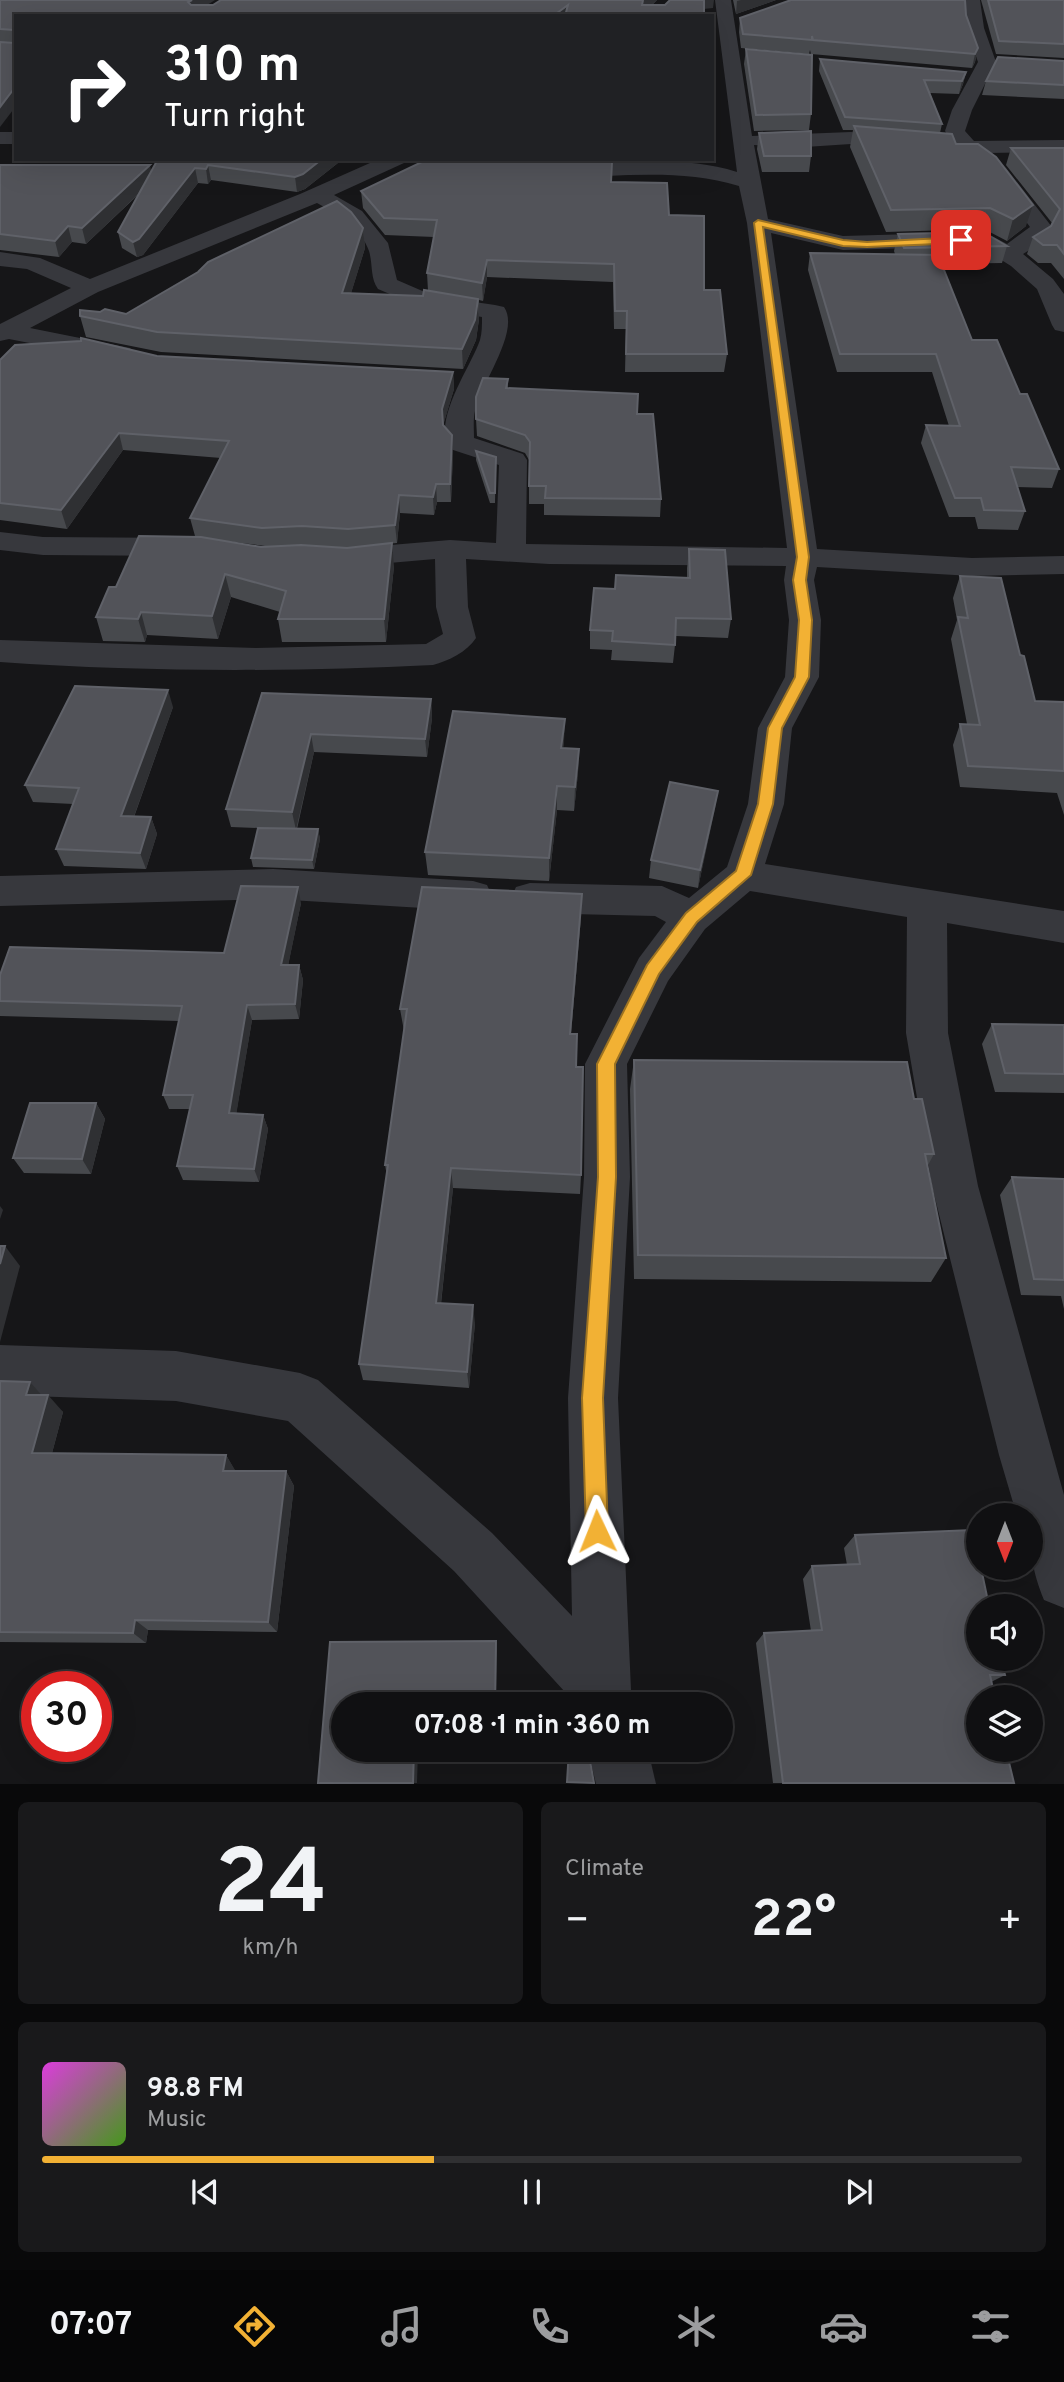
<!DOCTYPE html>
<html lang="en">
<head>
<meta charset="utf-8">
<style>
  :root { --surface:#101012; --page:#19191b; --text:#f1f3f6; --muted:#9c9d9f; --line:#303032; --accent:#f2b134 }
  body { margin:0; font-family:Overpass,sans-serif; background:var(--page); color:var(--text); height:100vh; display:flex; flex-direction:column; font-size:26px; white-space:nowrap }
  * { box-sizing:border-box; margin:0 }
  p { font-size:23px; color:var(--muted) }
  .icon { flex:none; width:38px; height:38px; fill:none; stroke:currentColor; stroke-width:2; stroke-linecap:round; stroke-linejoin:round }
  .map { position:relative; height:1784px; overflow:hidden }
  .details { display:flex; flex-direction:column; gap:18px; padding:18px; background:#09090a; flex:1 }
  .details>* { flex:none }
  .banner { position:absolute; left:14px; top:14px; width:700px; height:147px; border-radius:0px; box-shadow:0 7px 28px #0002,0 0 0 2px var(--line); background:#202124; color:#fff; overflow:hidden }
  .needle { width:46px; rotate:180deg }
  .fabs { position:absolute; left:966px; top:1503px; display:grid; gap:14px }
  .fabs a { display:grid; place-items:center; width:77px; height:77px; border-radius:50%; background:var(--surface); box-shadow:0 7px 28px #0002,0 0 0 2px var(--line); font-size:35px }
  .speed { position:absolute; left:21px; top:1671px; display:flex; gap:14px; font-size:35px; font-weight:700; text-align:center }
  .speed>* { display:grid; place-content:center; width:91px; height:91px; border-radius:50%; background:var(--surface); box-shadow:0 7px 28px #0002,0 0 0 2px var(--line); line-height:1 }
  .speed .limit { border:10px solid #d22; background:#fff; color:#111 }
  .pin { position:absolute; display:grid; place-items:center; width:60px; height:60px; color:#fff; margin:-30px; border-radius:14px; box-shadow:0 4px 10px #0006 }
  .me { position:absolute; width:77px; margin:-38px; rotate:358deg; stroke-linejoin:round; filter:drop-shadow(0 0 5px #0008) }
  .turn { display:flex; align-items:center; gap:24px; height:147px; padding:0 35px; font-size:32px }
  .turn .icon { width:91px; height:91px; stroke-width:2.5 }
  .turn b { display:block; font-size:49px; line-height:60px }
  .big { font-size:52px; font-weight:700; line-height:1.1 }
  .details .card { flex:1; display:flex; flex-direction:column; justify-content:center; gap:10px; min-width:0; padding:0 24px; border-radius:10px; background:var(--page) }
  .details .dial { align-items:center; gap:0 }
  .dial b { font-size:91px; line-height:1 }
  .song { display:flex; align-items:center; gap:21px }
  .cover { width:84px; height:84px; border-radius:10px; background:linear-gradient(135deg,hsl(300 70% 55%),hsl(100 70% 35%)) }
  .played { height:7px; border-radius:4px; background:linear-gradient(90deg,var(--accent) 40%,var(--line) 40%) }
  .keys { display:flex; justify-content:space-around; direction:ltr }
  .heat { display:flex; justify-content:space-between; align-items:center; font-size:38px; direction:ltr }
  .details .tiles { flex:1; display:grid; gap:18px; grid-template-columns:1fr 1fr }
  .card:last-child { grid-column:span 2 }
  .trip { position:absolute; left:331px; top:1692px; width:402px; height:70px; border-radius:35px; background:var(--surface); box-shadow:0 7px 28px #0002,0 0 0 2px var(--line); font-weight:700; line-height:70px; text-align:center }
  .tabs { display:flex; height:112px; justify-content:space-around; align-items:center; background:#060607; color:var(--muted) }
  .tabs .icon { width:49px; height:49px }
  .tabs .selected { color:var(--accent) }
  .tabs b { font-size:32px; color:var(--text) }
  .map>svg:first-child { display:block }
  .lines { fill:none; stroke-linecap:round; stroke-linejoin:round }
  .minor { fill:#37383d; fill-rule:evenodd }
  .wall { fill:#47494d; fill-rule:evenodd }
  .shaded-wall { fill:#2f3033 }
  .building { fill:#525359; stroke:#5f6168; stroke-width:2 }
  .route { fill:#f2b134; stroke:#9d7322; stroke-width:2 }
</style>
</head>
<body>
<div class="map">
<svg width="1064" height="1784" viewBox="0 0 1064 1784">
  <rect width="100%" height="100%" fill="#161618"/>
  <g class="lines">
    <g class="minor">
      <path d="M715,0H731L752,136L851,132L951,140L945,131L952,110L978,62L966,28L964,0H980L984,28L996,62L972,110L965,131L974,141L1064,140V152L988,153L1006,168L1052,227L1044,241L1023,254L1053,279L1064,294V332L1055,330L1052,325L1037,289L1011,266L979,246L843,250L771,233L817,549L972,558L1064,556V574L972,576L817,567L814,580L821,620L819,677L792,728L784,804L765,864L1064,911V943L947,923L948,1033L978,1186L1064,1495V1608L1044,1600C1030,1565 1031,1552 1031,1516H1017L999,1455L932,1186L906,1033L907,917L750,891L705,929L668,981L627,1064L630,1177L618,1398L631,1690L635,1704H576L454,1571L288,1421L176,1401L0,1395V1345L176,1351L300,1373L318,1380L492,1533L572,1616L568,1398L584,1177L585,1064L639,958L666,922L655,916L530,913L516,909L511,898L516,887L530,883L662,886L689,898L727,867L748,804L758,728L785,677L789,620L784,580L786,566L549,564L466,559L468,607L476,638C467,652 448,661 433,665C289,672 144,672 0,662V640L256,648L426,644L443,634L436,607L435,559L343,567L332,565L328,558L332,551L343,549L450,540L496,543L499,465L450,449C431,421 471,367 480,340C482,333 482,325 482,317L420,307L378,289C370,278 373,264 369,251C362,229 336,214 317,203L98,292L30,328L130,348L134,353L130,358L121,361L9,339L0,341V324L71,288L27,269L0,266V252L40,258L90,279L300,194L379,159H407L404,163L334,195L362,211L388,243L397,280L434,296L495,305L504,307C521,331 480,385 475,411C473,419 474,430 474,438L523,454L527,460L526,544L787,548L747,223L739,186C681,168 621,177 561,177L554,175L551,171L554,167L561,165C620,164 680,154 737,172ZM851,144L962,153L992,176L1030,227L1007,244L984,232L843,236L768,219L754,145L805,147Z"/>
      <rect x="0" y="132" width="16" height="12"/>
      <polygon points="0,532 43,537 186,538 197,541 201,547 197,553 186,556 43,555 0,550"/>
      <polygon points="273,869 473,881 487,885 492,896 487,907 473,911 273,899 0,906 0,876"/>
      <polygon points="588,1750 648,1750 656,1784 596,1784"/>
    </g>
  </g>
  <g class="wall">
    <polygon points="0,0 206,5 213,5 221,0 657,0 652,5 713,8 16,16 16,106 0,42"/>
    <polygon points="733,0 776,0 736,14"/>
    <polygon points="981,0 1064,0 1064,58 996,54"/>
    <polygon points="966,15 978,48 975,62 972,68 811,54 810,50 809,54 741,48 739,32 740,18"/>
    <polygon points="746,49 811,114 809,130 754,131 744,64"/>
    <polygon points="820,59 966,72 963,84 959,94 930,93 942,124 940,133 956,144 1026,226 1007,241 984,229 886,232 850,147 853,130 843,130 819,71"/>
    <polygon points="1064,61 1064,99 982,95 986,81"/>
    <polygon points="759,133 811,156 809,172 762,172 757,149"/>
    <polygon points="1011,148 1064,148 1064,279 1051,263 1038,263 1027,254 1033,237 1051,226 1052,223 1006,165"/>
    <polygon points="158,159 343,159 305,189 297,192 211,180 208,184 198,183 143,255 137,257 122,248 118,232 140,193 86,244 72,242 59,257 0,250 0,165 152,172"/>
    <polygon points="428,159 612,159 612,161 558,162 611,182 669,215 704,290 727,354 724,372 625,372 626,329 614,329 613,282 487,277 483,301 479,300 479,319 476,340 463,369 161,352 86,337 80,316 100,312 126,314 363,228 365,248 351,293 423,296 428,291 427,273 434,237 385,235 363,208 361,191"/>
    <polygon points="898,234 1007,246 1002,263 942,264 972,340 1020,394 1059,469 1052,488 1017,487 1025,511 1018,530 978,529 975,517 949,517 921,443 926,425 949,426 932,372 837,372 808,270 810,253 895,254 894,251"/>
    <path d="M157,356L453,372L454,389L443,425L453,453L451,502H437L434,515L400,513L397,543L364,546L394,566L386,642H282L278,619L280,612L231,597L218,639L147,635L145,642L103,641L96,617L116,587L195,536L190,518L221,458L123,450L67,529L0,520V360ZM226,541L265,546L261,547Z"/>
    <polygon points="508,379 508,389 637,414 661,499 660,517 544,515 544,504 529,504 529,460 525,453 477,436 476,419"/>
    <polygon points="476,451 496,457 495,503 490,503 476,460"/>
    <polygon points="689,549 731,619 728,638 676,636 673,663 611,660 612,650 590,649 590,630 615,589 687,578 687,568"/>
    <polygon points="960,576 1020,655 1035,701 1064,702 1064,815 1057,793 960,787 953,745 960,724 967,724 951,639 957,620 953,598"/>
    <polygon points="262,693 431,699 432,718 427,757 314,752 297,829 318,829 320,839 314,869 253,867 251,858 258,828 231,827 226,809"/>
    <polygon points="173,707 134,817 151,817 157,834 146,869 64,866 56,849 73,804 33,802 25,785"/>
    <polygon points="565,719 563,748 579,749 578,773 574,811 557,810 549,881 428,875 425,852"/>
    <polygon points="718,791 698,888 649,878 651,860"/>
    <polygon points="301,903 288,965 299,965 303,980 299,1019 252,1020 236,1114 263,1115 268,1129 259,1182 183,1180 177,1166 190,1109 169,1109 163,1095 179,1021 0,1016 0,975 224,953"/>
    <polygon points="581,917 571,1034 576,1067 581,1175 580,1194 453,1188 441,1304 475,1323 469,1388 363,1380 359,1364 387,1176 385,1165 404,1031 400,1009"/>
    <polygon points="992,1024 1064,1025 1064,1093 995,1092 982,1044"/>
    <polygon points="634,1060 914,1099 934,1154 927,1167 946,1258 931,1282 634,1279 630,1089"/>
    <polygon points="96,1103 105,1119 91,1174 24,1173 13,1158"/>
    <polygon points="1012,1177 1064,1180 1064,1309 1061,1296 1021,1295 1000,1195"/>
    <polygon points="0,1381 41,1395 63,1412 52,1453 226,1455 235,1471 286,1471 294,1486 277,1632 148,1630 146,1643 0,1642"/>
    <polygon points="855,1535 1005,1675 991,1682 1014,1783 773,1783 756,1643 764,1633 811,1631 803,1579 812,1566 847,1565 844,1548"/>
    <polygon points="568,1750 594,1783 567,1783"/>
  </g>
  <g class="shaded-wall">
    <polygon points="192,0 215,0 190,16 188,2"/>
    <polygon points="643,0 657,0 641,14 642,1"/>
    <polygon points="704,0 714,0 713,8 703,9"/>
    <polygon points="741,0 776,0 736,14 737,1"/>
    <polygon points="568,5 567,16 553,16"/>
    <polygon points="978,48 975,62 972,68 975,54"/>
    <polygon points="966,72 963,84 959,94 962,81"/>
    <polygon points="16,86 16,106 0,127 0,107"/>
    <polygon points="322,159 343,159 305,189 297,192 295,177"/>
    <polygon points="150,165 153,180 86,244 82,228"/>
    <polygon points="208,165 211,180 208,184 206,169"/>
    <polygon points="195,168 198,183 143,255 137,257 133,242"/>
    <polygon points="1033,205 1026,226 1007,241 1013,219"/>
    <polygon points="68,226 72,242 59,257 55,241"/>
    <polygon points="363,228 365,248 345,313 342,293"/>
    <polygon points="487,260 487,277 483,301 482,283"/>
    <polygon points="478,299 479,319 476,340 463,369 462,349"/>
    <polygon points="453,372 454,389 443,426 442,409"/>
    <polygon points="119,433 123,450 67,529 61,510"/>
    <polygon points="452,435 453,453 451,502 450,484"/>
    <polygon points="436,484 437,502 434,515 433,497"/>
    <polygon points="399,495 400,513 397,543 395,525"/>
    <polygon points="392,543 394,566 386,642 384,619"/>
    <polygon points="225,574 231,597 218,639 212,616"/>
    <polygon points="141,612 147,635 145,642 138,619"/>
    <polygon points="168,690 173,707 128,833 121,816"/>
    <polygon points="431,699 432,718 427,757 425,739"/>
    <polygon points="565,719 564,743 560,772 561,748"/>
    <polygon points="311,734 314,752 296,830 292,812"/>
    <polygon points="579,749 578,773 574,811 575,787"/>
    <polygon points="557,786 557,810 549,881 549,858"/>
    <polygon points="718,791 715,809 698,888 700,870"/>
    <polygon points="151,817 157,834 146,869 140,853"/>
    <polygon points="318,829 320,839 314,869 312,860"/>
    <polygon points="298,887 301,903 285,981 281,965"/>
    <polygon points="582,894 581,917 569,1056 570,1034"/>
    <polygon points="299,965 303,980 299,1019 295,1004"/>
    <polygon points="247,1005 252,1020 234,1128 229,1113"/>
    <polygon points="96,1103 105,1119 91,1174 82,1159"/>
    <polygon points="263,1115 268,1129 259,1182 254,1169"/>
    <polygon points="451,1168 453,1188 439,1321 436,1303"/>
    <polygon points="0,1206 3,1210 0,1219"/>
    <polygon points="5,1246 20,1266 0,1342 0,1264"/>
    <polygon points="473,1305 475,1323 469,1388 467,1372"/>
    <polygon points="30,1382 45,1399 26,1395"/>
    <polygon points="48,1395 63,1412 48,1468 32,1453"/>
    <polygon points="226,1455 235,1470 233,1486 223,1471"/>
    <polygon points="286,1471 294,1486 277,1632 268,1622"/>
    <polygon points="135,1620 148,1630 146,1643 133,1633"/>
    <polygon points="496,1641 497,1651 496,1704 495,1704"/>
    <polygon points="414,1750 418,1750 417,1783 413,1783"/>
  </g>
  <g class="building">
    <polygon points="0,0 192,0 188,2 191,5 213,5 221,0 643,0 642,5 665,5 670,0 704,0 704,16 565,16 568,5 553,16 16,16 16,86 0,107 0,42 14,43 14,30 0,29"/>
    <polygon points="791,0 965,0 966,15 978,48 975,54 813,40 812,36 812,40 743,34 740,18"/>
    <polygon points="988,0 1064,0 1064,44 999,41"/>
    <polygon points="746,49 812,55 811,114 756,115"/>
    <polygon points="998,57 1064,61 1064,85 986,81"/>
    <polygon points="820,59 966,72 962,81 924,80 942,124 845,117"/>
    <polygon points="854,126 952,134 956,144 978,144 996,157 1033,205 1013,219 990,208 891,210"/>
    <polygon points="811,131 811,156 764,156 759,133"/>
    <polygon points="1011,148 1064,148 1064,254 1057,245 1043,245 1033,237 1051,226 1060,209"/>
    <polygon points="158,159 322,159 303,174 295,177 208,165 206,169 195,168 139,239 133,242 118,232"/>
    <polygon points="428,159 497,159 531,162 612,162 611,182 667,183 669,215 704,216 704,290 720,290 727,354 626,354 627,311 615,311 614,264 487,260 482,283 427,273 437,220 384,218 361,191"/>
    <polygon points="0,165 150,165 82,228 68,226 55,241 0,234"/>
    <polygon points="337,201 351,212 363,228 342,293 423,296 424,290 478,299 475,320 462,349 157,332 80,316 80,310 100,312 105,309 126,314 198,272 208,262"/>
    <polygon points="983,232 1007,246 904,248 898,234"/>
    <polygon points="810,253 938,255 972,340 997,340 1020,394 1027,394 1059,469 1011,467 1025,511 984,510 981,498 955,498 926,425 960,426 936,354 840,354"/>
    <polygon points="81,338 157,356 453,372 442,409 443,425 452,435 450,484 436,484 433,497 399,495 395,525 348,529 302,526 262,528 190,518 229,441 119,433 61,510 0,503 0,360 15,345 81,341"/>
    <polygon points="483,378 508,379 506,388 638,394 637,414 653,414 661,499 545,498 546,486 529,486 530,442 525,435 476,419 476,397"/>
    <polygon points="476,451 496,457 495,493 490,493"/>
    <polygon points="139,536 201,537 261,547 301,545 347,548 392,543 384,619 278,619 286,591 225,574 212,616 141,612 138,619 96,617 109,587 116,587"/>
    <polygon points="689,549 725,550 731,619 676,618 675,645 612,641 613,631 590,630 594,588 615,589 616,575 690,578"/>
    <polygon points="960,576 1001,578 1020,655 1024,656 1035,701 1064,702 1064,771 968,766 960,724 980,725 958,617 968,618"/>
    <polygon points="75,686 168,690 121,816 151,817 140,853 56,849 79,788 25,785"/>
    <polygon points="262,693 431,699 425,739 311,734 292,812 226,809"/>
    <polygon points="453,711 565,719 561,748 579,749 575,787 557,786 549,858 425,852"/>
    <polygon points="670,782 718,791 700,870 651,860"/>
    <polygon points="258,828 318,829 312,860 251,858"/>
    <polygon points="241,886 298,887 281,965 299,965 295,1004 247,1005 229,1113 263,1115 254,1169 177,1166 193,1095 163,1095 182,1006 0,1001 0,975 10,947 224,953"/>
    <polygon points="422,887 582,894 570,1034 577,1034 576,1067 583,1067 581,1175 451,1168 436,1303 473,1305 467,1372 359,1364 388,1165 385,1165 407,1009 400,1009"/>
    <polygon points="992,1024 1064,1025 1064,1074 1005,1073"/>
    <polygon points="634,1060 907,1062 914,1099 922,1099 934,1154 925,1154 946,1258 638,1255"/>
    <polygon points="30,1103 96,1103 82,1159 13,1158"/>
    <polygon points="1012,1177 1064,1179 1064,1280 1034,1279"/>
    <polygon points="0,1246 5,1246 0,1264"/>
    <polygon points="0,1381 30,1382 26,1395 48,1395 32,1453 226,1455 223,1471 286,1471 268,1622 135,1620 133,1633 0,1632"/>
    <polygon points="972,1530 978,1556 978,1568 981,1568 989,1606 978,1606 978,1659 1001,1659 1005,1675 990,1675 995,1698 978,1698 978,1750 1006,1750 1014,1783 783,1783 764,1633 822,1630 812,1566 860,1564 855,1535"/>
    <polygon points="496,1641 495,1704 343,1704 343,1750 414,1750 413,1783 318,1783 330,1642"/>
    <polygon points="569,1750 588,1750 594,1783 567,1782"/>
  </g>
  <polygon class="route" points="758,220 843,240 867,242 961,237 966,240 961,243 867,247 843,246 763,227 809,557 806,580 812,620 809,677 782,728 773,804 751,875 697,922 659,974 615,1064 616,1177 603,1398 608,1531 605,1538 597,1542 589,1538 586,1531 582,1398 598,1177 597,1064 647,965 686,913 736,871 758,804 768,728 795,677 799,620 793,580 797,557 754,223"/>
</svg>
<div class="fabs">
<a><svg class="needle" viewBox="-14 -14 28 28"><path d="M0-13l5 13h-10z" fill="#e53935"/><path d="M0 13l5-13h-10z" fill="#9c9d9f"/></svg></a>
<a><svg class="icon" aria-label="sound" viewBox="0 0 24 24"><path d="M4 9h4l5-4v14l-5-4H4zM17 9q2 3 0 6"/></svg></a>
<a><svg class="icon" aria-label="layers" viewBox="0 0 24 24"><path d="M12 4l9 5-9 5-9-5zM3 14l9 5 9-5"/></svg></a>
</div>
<div class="speed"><div class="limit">30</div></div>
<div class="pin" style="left:961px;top:240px;background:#d93025"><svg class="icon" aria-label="arrive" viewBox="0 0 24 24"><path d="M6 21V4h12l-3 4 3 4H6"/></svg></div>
<svg class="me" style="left:597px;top:1531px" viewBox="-20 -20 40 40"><path d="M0-17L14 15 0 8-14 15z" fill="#f2b134" stroke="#fff" stroke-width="4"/></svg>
<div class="trip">07:08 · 1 min · 360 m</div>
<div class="banner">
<div class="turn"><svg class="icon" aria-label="right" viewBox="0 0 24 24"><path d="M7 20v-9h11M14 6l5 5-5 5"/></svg><div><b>310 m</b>Turn right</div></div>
</div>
</div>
<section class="details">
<div class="tiles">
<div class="card dial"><b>24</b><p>km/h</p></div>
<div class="card"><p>Climate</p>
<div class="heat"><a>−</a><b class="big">22°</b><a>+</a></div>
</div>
<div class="card">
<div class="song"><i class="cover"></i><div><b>98.8 FM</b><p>Music</p></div></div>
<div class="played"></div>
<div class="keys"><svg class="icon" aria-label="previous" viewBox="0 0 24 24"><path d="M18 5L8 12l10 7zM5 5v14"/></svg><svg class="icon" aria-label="pause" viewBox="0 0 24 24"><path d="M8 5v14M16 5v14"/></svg><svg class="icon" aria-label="next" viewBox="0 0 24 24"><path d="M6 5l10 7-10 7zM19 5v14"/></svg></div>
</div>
</div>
</section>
<nav class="tabs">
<b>07:07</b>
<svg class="icon selected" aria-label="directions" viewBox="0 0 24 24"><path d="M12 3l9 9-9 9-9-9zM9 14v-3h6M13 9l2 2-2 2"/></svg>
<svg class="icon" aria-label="music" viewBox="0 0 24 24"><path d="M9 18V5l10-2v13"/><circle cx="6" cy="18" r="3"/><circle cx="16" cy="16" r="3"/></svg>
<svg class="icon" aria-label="phone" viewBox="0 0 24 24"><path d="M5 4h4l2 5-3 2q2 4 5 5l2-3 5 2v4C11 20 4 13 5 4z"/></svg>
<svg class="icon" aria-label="climate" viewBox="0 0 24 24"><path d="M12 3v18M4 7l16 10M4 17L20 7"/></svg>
<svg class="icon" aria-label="car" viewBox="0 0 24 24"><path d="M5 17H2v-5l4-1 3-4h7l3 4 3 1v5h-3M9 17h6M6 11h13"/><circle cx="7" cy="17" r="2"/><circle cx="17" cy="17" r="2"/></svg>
<svg class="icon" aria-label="filters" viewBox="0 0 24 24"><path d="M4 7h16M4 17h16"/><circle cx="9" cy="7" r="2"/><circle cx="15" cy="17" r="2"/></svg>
</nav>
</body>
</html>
